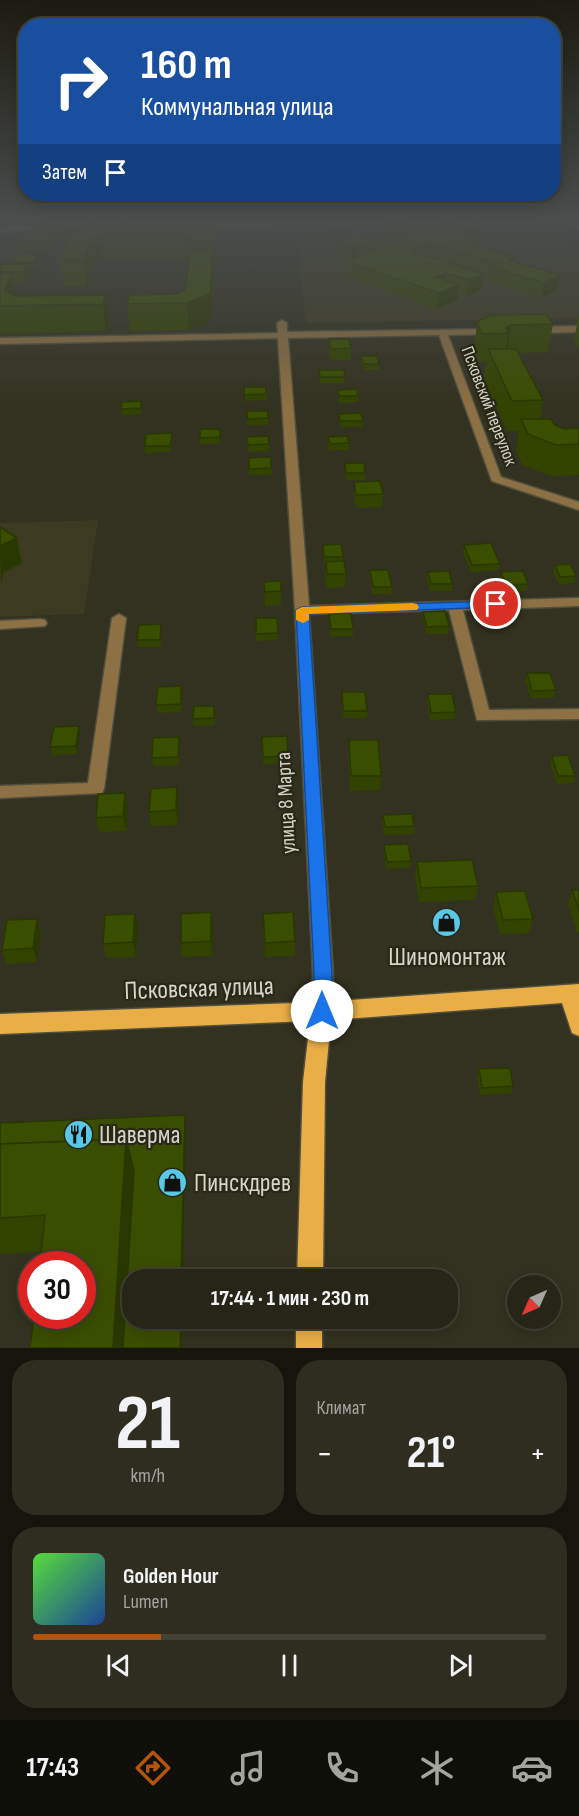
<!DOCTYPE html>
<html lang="ru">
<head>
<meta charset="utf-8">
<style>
  :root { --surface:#262517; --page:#2e2d20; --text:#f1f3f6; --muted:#a4a5a1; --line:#424236; --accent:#b45309 }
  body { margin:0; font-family:"Sofia Sans Condensed",sans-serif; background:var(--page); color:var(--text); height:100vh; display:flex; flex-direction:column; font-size:22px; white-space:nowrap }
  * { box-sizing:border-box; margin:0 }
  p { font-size:20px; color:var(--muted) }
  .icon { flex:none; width:33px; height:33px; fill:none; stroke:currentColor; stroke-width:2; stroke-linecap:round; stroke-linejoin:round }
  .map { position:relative; height:1348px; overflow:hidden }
  .drawer { display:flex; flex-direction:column; gap:12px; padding:12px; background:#15140d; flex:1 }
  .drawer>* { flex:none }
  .hud { position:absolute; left:18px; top:18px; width:543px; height:183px; border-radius:24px; box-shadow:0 3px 15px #0003,0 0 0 2px var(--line); background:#1a4fa0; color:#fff; overflow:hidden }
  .needle { width:39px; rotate:225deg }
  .controls { position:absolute; left:507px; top:1275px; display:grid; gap:12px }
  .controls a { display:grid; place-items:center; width:54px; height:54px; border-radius:50%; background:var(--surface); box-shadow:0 3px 15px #0003,0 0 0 2px var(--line); font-size:30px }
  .speed { position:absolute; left:18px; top:1251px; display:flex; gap:12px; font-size:30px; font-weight:700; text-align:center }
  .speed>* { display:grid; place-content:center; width:78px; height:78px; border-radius:50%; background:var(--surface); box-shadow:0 3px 15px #0003,0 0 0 2px var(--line); line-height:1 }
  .speed .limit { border:9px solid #d22; background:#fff; color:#111 }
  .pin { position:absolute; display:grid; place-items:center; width:51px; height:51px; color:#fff; margin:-26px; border:3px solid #fff; border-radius:50%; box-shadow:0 2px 6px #0007 }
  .me { position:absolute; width:66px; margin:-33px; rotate:0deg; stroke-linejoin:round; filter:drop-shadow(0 0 4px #0008) }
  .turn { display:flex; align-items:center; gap:21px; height:126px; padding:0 24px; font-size:27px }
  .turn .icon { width:78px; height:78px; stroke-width:2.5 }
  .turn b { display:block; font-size:42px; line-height:51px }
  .then { display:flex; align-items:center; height:57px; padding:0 24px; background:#0003; gap:12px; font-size:22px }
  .big { font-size:45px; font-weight:700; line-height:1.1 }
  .drawer .widget { flex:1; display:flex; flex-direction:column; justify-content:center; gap:9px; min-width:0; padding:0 21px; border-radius:24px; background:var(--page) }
  .drawer .dial { align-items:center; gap:0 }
  .dial b { font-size:78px; line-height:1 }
  .song { display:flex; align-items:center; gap:18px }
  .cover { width:72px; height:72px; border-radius:9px; background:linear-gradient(135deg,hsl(110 70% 55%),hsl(220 70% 35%)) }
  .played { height:6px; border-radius:3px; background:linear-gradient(90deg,var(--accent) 25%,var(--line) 25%) }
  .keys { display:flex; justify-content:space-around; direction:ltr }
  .heat { display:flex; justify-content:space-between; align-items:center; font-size:33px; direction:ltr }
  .drawer .tiles { flex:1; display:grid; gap:12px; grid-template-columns:1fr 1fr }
  .widget:last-child { grid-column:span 2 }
  .trip { position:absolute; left:122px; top:1269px; width:336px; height:60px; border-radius:24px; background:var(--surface); box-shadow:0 3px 15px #0003,0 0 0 2px var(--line); font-weight:700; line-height:60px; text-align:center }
  .tabs { display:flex; height:96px; justify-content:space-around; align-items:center; background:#0f0f09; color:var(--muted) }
  .tabs .icon { width:42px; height:42px }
  .tabs .on { color:var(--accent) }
  .tabs b { font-size:27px; color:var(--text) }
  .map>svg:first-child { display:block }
  .built { fill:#3d3a22 }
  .green { fill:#634028 }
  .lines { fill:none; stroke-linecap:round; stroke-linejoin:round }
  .minor-casing { stroke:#504f3e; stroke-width:3 }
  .major-casing { stroke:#504f3e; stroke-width:3 }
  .minor { fill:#8d7043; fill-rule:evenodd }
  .major { fill:#eaae47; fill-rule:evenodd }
  .wall { fill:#324300 }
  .shaded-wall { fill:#293700 }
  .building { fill:#3a4e00; stroke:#293700; stroke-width:1.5 }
  .route { fill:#1a73e8; stroke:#114b97; stroke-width:1.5 }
  .slow { fill:#f59e0b }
  .labels { text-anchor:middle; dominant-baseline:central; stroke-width:4.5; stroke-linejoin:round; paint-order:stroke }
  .far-street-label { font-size:18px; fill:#d6d5ca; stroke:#292716 }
  .street-label { font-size:21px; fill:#d6d5ca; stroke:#292716 }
  .near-poi-label { font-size:26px; fill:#d6d5ca; stroke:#292716; text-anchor:start }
  .near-street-label { font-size:26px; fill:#d6d5ca; stroke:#292716 }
</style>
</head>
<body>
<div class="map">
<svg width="579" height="1348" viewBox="0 0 579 1348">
  <rect width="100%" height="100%" fill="#33311f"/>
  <g class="built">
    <polygon points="296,218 548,218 579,258 579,318 306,323"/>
    <polygon points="98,520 84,614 0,617 0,523"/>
  </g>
  <path class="green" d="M301,218H384C359,227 326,233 301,218Z"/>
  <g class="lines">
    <defs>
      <g id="minor">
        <polygon points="568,218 575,218 579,223 579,230"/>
        <polygon points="195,224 267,224 271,226 267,228 198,228"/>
        <polygon points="144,225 147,229 90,230 86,228 90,226"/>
        <polygon points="57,226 57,230 54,230 0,231 0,227"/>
        <polygon points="282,320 287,323 287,332 498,329 500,331 495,334 448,335 501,477 579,502 579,510 492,481 439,335 288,338 309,606 579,598 579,606 463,610 489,710 579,709 579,719 477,720 449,610 309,614 333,973 332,1011 329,1018 322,1020 315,1018 312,1011 313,973 295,610 278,338 0,344 0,338 278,333 277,323"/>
        <polygon points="579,326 579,332 534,333 529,330 534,327"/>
        <polygon points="119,614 126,618 104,789 102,793 0,798 0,786 88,783 112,618"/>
        <polygon points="40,619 45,620 47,623 45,626 0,629 0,621"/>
      </g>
      <g id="major">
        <polygon points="579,984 579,1036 572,1033 562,1003 331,1020 325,1082 323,1280 297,1280 303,1082 310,1021 0,1034 0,1014 322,1002"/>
        <rect x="296" y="1318" width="26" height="30"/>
      </g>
    </defs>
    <use href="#minor" class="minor-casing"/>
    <use href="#major" class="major-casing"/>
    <use href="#minor" class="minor"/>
    <use href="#major" class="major"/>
  </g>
  <g class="wall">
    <polygon points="52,218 97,218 87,221 59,222"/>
    <polygon points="147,218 217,219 217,239 215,239 216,258 215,265 214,265 214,274 211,320 189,330 130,331 127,304 176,294 185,290 189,260 187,259 103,259 95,263 87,286 64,286 60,260 68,241 53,241 54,243 51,250 20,251 18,241 33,234 32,231 96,227 125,227 125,225 147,219"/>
    <polygon points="412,218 467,218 484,223 482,237 479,238 481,246 516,257 515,262 557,291 541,298 488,281 489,276 484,275 482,289 467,296 458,293 457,300 437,309 345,276 345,261 348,260 336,256 336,242 375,239 375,228 411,225"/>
    <polygon points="39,259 35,267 28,267 29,274 25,282 13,282 15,296 105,295 109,322 106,331 3,333 0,331 0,264 12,264 12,262"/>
    <polygon points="579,313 579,348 574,340"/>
    <polygon points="477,322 553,324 548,352 518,353 543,400 540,419 564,429 579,428 579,475 551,476 522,465 516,450 519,431 507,431 484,378 486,361 479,362 474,350"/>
    <polygon points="329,339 351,348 351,360 330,360 329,351"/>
    <polygon points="361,356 379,364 379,370 364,370 361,362"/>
    <polygon points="319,370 345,377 344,383 320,383"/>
    <polygon points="244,387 266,387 267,400 245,401"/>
    <polygon points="338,390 358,396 358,402 339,403"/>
    <polygon points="141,401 141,414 122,415 121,409"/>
    <rect x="247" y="411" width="21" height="14"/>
    <polygon points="339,414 363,421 362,427 340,427"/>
    <rect x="200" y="429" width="20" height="15"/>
    <polygon points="268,436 269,451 248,452 247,437"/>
    <polygon points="328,437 349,443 349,450 329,450 328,443"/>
    <polygon points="172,440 171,452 145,453 145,446"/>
    <polygon points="271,457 272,475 249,475 249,458"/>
    <polygon points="345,463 365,473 365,480 346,480"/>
    <polygon points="354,482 383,494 382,507 356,508 354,495"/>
    <polygon points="323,545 343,557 343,561 346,574 345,587 327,588 325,576 326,564 324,564"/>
    <polygon points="464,545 500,564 499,570 471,572 463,552"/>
    <polygon points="555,565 576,576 574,583 559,584 553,572"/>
    <polygon points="370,570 392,587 391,594 372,594 370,577"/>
    <polygon points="428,572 452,584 452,591 430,591 427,579"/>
    <polygon points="501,572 528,584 526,591 505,592 500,579"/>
    <polygon points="264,582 281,591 281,605 265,606"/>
    <polygon points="423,612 449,626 448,634 426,634 423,619"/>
    <polygon points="329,614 353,629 353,636 331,637"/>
    <polygon points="256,618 277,618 278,640 256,641"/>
    <polygon points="161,631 161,647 138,647 137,640"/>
    <polygon points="527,673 556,690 554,698 531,698 525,680"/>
    <polygon points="342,692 367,711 367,718 343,718"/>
    <polygon points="182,693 181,712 157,713 156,705"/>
    <polygon points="428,694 456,712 454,719 430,720 427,701"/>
    <polygon points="215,713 215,725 194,726 193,719"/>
    <polygon points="80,734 77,754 52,755 50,747"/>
    <polygon points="262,737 288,756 288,763 263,764"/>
    <polygon points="349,740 381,776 380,790 350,791 348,755"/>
    <polygon points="179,744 179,765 153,766 152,758"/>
    <polygon points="552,756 575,776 574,783 557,784 550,763"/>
    <polygon points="177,787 179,802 178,825 151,826 149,812"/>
    <polygon points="125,793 128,808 126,831 99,832 96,818"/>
    <polygon points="383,815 414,826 414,834 384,835 382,823"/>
    <polygon points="384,845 411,861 410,868 386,869 384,853"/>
    <polygon points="417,862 478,886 475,900 419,902 415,876"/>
    <polygon points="572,890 579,890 579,932 577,932 568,904"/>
    <polygon points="496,892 533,919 529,933 500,934 493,907"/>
    <polygon points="263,914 295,941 295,956 265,957"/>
    <polygon points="37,919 41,933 37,962 6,964 2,950"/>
    <polygon points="213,927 212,956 182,957 181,943"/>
    <polygon points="138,928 136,957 106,958 103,944"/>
    <polygon points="479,1069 513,1086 511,1093 480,1095 477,1076"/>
    <polygon points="185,1115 186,1122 132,1318 182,1318 181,1348 30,1348 41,1252 0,1254 0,1123"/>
  </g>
  <g class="shaded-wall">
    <polygon points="87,218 97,218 87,221"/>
    <polygon points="484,223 482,237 458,247 459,232"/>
    <polygon points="96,224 97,234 100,235 103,259 95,263 87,286 84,260"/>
    <polygon points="52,234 54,243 51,250 49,240"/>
    <polygon points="215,234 216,258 215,265 214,241"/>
    <polygon points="482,239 480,254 471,243"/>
    <polygon points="432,243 431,257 411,251"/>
    <polygon points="357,245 356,259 351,261 351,247"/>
    <polygon points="213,249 214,274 211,320 189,330 187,303"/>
    <polygon points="38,254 39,259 35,267 34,262"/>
    <polygon points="516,257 514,272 509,260"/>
    <polygon points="27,264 29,274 25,282 24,272"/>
    <polygon points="447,273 446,289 436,293 437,277"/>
    <polygon points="12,274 16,300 4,291"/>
    <polygon points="484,274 482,289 467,296 469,280"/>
    <polygon points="560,275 557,291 541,298 544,283"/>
    <polygon points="459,285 457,300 437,309 439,293"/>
    <polygon points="105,295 109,322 106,331 103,304"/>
    <polygon points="511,325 507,353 505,354 508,333 506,328"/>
    <polygon points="17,538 22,563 4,572 1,584 0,546"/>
    <polygon points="79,726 80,734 77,754 76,746"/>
    <polygon points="177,787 179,802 178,825 176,810"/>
    <polygon points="125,793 128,808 126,831 123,816"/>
    <polygon points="211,912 213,927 212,956 211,941"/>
    <polygon points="135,914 138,928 136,957 133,942"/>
    <polygon points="37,919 41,933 37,962 33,948"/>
    <polygon points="185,1115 186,1122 183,1280 181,1280"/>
    <polygon points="126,1139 135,1177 125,1348 113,1348"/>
    <polygon points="181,1318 182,1318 181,1348 180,1348"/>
  </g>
  <g class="building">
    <polygon points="428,218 467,218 484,223 459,232 482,239 471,243 516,257 509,260 560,275 544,283 490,266 497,263 432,243 411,251 484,274 469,280 447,273 437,277 459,285 439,293 345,261 375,250 357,245 351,247 336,242 358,234 392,244 413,237 375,228 396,221 429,230 449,223"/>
    <polygon points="126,219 217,219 216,225 125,225"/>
    <polygon points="96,224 95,227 84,230 32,231 35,225"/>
    <polygon points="196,226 215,234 214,241 191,241 191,237 185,234 100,235 92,238 84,260 60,260 71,235 93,227"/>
    <polygon points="21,234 52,234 49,240 18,241"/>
    <polygon points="190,249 213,249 210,294 187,303 127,304 129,295 176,294 185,290"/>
    <polygon points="16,254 38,254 34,262 12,262"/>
    <polygon points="0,264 27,264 24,272 0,272"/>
    <polygon points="0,274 12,274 4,291 15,296 105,295 103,304 0,306"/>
    <polygon points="546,314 553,324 511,325 506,328 508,333 482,334 477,322 490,315"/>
    <polygon points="329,339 349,339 351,348 331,349"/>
    <polygon points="488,349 516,349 543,400 512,401"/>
    <polygon points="361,356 377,356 379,364 364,364"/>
    <polygon points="319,370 344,370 345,377 320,377"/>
    <polygon points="244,387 266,387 266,394 244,395"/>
    <polygon points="357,389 358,396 339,396 338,390"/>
    <polygon points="141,401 141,408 121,409 122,402"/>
    <polygon points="247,411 268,411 268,418 247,419"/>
    <polygon points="361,413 363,421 340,421 339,414"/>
    <polygon points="521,419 551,419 555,425 564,429 579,428 579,444 556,445 528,434"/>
    <polygon points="200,429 220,429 220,437 200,438"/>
    <polygon points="172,433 170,446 145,446 146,434"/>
    <polygon points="268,436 269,444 248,445 247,437"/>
    <polygon points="347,436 349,443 330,444 328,437"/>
    <polygon points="271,457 271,468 249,469 249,458"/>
    <polygon points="345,463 364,463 365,473 346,473"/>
    <polygon points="380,481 383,494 356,495 354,482"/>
    <polygon points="0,527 17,538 0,546"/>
    <polygon points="491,543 500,564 472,565 464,545"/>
    <polygon points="341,544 343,557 324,557 323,545"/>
    <polygon points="344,561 346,574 327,574 326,562"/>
    <polygon points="570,564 576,576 560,577 555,565"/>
    <polygon points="370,570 388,570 392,587 373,587"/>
    <polygon points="449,571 452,584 431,584 428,572"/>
    <polygon points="523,571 528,584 506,585 501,572"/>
    <polygon points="281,581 281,591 265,592 264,582"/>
    <polygon points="445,611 449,626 427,627 423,612"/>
    <polygon points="351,613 353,629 331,629 329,614"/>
    <polygon points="256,618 277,618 278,633 256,634"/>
    <polygon points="161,624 160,640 137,640 139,625"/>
    <polygon points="527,673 550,673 556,690 532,691"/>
    <polygon points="181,686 181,704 156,705 158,687"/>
    <polygon points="342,692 365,692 367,711 343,711"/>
    <polygon points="428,694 452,694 456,712 431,713"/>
    <polygon points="194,706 214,706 214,718 193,719"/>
    <polygon points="79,726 76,746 50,747 54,727"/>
    <polygon points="287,736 288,756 263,757 262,737"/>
    <polygon points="179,737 178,757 152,758 153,738"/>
    <polygon points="349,740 378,740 381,776 351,776"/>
    <polygon points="568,755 575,776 558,776 552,756"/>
    <polygon points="177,787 176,810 149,812 151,789"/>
    <polygon points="125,793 123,816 96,818 98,794"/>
    <polygon points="412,814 414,826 385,827 383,815"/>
    <polygon points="408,844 411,861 387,862 384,845"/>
    <polygon points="472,860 478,886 421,888 417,862"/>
    <polygon points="572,890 579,890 579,910"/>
    <polygon points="525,891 533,919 503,920 496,892"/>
    <polygon points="211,912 211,941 181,943 181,914"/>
    <polygon points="293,912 295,941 265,943 263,914"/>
    <polygon points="135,914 133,942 103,944 105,915"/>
    <polygon points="37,919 33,948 2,950 7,920"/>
    <polygon points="510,1068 513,1086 482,1088 479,1069"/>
    <polygon points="185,1115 181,1280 132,1280 132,1318 181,1318 180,1348 123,1348 134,1170 126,1139 0,1144 0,1123"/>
    <polygon points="126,1139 113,1348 30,1348 34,1316 82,1316 82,1264 40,1264 45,1215 0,1218 0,1144"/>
  </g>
  <linearGradient id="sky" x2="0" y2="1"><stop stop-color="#1c1b11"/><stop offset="0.54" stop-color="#4a4e4d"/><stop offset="1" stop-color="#4a4e4d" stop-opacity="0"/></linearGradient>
  <rect width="579" height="407" fill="url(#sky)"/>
  <polygon class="route" points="496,601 502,604 500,607 309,614 332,973 332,1011 329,1017 322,1020 316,1017 313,1011 314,973 296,610 302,607"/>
  <polygon class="slow" points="412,603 417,604 419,607 417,610 309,614 309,620 303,623 296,620 296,610 302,607"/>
  <defs>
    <symbol id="shop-disc" viewBox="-11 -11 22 22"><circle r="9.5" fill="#59c8e5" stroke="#292716"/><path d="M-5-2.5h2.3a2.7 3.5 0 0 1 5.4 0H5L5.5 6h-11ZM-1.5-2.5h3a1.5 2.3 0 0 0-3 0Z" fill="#111"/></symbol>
    <symbol id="restaurant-disc" viewBox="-11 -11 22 22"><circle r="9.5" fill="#59c8e5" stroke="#292716"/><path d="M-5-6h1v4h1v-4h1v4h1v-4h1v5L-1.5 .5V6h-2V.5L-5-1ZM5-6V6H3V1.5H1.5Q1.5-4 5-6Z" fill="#111"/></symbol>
  </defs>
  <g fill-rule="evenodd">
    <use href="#shop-disc" x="430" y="906" width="33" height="33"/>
    <use href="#restaurant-disc" x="62" y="1118" width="33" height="33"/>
    <use href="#shop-disc" x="156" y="1166" width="33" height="33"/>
  </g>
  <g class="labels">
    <g class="far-street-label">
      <text transform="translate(489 406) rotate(69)">Псковский переулок</text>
    </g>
    <g class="street-label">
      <text transform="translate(286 803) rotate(-93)">улица 8 Марта</text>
    </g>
    <g class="near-poi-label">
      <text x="447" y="957" text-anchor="middle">Шиномонтаж</text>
      <text x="99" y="1135">Шаверма</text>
      <text x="194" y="1183">Пинскдрев</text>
    </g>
    <g class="near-street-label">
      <text transform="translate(199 989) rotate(-2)">Псковская улица</text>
    </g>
  </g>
</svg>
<div class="controls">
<a><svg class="needle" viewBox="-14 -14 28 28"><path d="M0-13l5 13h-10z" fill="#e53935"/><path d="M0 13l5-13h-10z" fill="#a4a5a1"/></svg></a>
</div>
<div class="speed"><div class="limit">30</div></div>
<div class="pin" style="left:496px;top:604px;background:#d93025"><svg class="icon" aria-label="arrive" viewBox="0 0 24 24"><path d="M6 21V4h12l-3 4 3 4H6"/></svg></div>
<svg class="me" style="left:322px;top:1011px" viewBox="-20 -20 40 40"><circle r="19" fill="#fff"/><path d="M0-13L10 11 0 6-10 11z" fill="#1a73e8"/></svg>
<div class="trip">17:44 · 1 мин · 230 m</div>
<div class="hud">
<div class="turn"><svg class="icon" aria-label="right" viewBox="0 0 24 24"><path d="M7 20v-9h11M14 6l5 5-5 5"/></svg><div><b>160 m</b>Коммунальная улица</div></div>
<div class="then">Затем<svg class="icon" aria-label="arrive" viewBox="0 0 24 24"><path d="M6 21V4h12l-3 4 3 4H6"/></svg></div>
</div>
</div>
<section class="drawer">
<div class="tiles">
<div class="widget dial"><b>21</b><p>km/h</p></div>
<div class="widget"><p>Климат</p>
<div class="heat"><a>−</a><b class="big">21°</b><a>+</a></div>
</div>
<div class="widget">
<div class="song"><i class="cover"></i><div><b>Golden Hour</b><p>Lumen</p></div></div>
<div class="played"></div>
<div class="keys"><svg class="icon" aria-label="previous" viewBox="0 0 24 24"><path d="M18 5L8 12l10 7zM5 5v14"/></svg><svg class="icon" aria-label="pause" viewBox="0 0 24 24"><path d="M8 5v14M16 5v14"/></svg><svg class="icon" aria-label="next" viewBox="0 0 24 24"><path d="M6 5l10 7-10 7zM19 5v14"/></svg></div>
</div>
</div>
</section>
<nav class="tabs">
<b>17:43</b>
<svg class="icon on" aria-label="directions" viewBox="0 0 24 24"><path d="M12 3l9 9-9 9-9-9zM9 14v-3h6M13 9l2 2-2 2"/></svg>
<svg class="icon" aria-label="music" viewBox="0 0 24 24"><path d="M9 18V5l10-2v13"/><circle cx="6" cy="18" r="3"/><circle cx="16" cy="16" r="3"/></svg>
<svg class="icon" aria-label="phone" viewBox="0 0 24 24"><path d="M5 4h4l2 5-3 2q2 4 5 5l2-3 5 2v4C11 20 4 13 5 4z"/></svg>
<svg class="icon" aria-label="climate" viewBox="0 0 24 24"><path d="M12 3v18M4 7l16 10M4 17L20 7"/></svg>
<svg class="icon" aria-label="car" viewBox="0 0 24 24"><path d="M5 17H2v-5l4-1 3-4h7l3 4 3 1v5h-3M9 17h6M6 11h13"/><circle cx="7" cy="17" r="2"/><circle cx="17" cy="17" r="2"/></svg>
</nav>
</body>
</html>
